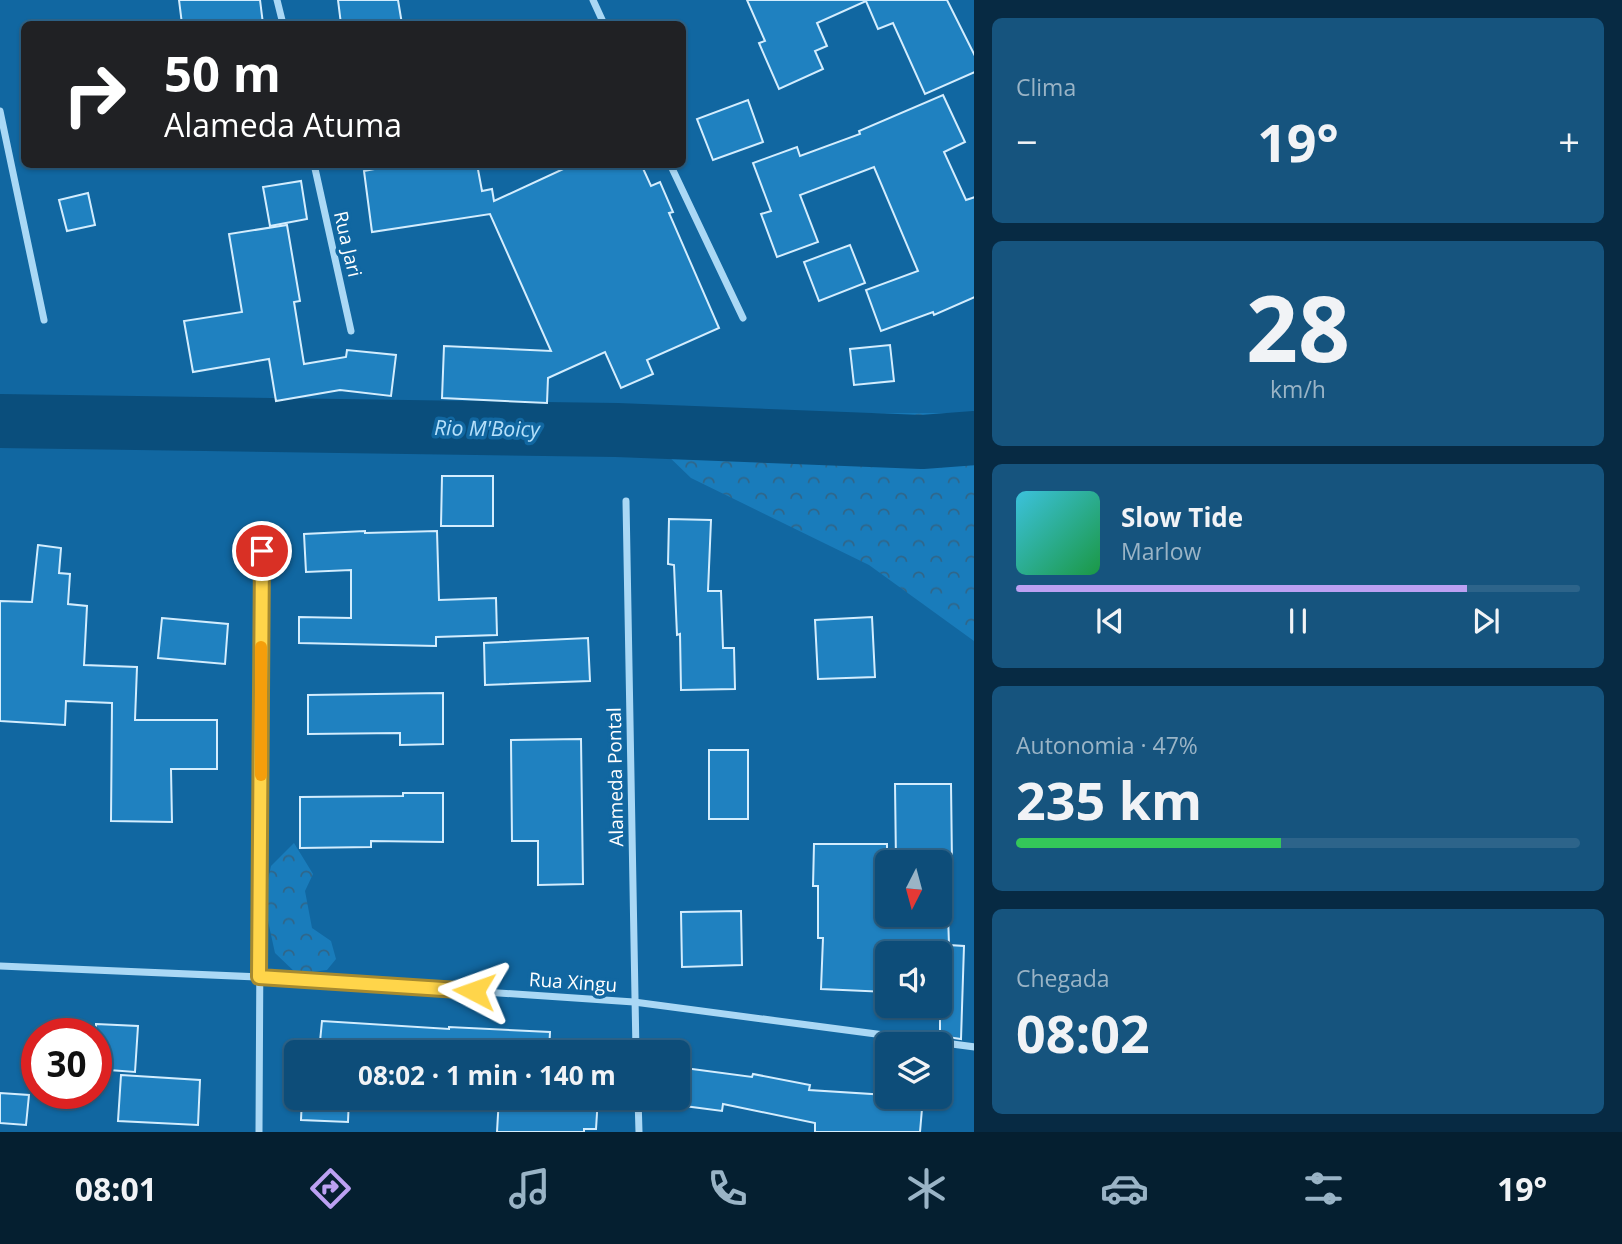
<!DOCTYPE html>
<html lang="pt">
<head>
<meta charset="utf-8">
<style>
  :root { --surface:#0d4d79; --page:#16547e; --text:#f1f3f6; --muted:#9ab4c6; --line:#2d648a; --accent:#bca0f2 }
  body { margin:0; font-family:"Open Sans",sans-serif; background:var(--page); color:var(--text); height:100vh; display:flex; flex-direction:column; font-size:26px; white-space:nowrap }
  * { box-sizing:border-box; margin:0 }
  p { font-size:23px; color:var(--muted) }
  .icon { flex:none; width:38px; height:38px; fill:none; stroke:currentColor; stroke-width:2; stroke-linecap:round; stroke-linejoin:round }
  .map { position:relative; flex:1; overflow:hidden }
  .details { display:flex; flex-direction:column; gap:18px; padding:18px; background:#072a43; width:648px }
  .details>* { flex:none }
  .top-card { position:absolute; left:21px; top:21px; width:665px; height:147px; border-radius:10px; box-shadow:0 2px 5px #0004,0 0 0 2px var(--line); background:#202124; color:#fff; overflow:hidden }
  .needle { width:46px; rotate:186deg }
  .buttons { position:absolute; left:875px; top:850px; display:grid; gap:14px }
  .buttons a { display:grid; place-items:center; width:77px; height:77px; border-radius:10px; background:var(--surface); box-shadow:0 2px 5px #0004,0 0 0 2px var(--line); font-size:35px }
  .speed { position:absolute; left:21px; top:1018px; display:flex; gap:14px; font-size:35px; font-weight:700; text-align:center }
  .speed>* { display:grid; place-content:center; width:91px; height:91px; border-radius:50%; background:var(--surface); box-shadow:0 2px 5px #0004,0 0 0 2px var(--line); line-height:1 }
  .speed .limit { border:10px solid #d22; background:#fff; color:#111 }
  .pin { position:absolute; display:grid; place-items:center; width:60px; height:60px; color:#fff; margin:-30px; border:4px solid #fff; border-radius:50%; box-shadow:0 2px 7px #0007 }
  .me { position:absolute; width:77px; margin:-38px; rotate:274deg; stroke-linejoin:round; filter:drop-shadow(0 0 5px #0008) }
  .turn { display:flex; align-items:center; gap:24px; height:147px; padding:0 28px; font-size:32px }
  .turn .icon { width:91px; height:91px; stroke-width:2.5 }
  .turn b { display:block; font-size:49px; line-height:60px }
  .big { font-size:52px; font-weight:700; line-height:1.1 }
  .details .widget { flex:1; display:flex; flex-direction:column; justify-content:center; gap:10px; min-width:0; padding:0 24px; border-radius:10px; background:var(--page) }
  .details .dial { align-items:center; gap:0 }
  .dial b { font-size:91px; line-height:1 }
  .song { display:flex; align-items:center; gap:21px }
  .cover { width:84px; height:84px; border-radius:10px; background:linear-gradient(135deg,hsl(190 70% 55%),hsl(140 70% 35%)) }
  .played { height:7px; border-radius:4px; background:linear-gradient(90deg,var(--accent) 80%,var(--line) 80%) }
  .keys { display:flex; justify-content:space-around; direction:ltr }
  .heat { display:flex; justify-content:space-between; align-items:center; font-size:38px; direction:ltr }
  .charge { height:10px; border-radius:5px; background:linear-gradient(90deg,#34c759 47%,var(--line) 0) }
  .trip { position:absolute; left:284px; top:1040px; width:406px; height:70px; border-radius:10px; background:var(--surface); box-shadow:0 2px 5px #0004,0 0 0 2px var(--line); font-weight:700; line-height:70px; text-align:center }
  .dock { display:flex; height:112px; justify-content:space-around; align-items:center; background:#051f30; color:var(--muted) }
  .dock .icon { width:49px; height:49px }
  .dock .current { color:var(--accent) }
  .dock b { font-size:32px; color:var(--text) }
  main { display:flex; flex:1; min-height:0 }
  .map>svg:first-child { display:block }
  .forest { fill:url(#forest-crowns) }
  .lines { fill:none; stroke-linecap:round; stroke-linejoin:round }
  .river { stroke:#0a4e7c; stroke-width:54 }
  .building { fill:#1f81c0; stroke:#d3edfe; stroke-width:2 }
  .street { stroke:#aad8f5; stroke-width:7 }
  .route-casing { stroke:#a68a30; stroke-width:18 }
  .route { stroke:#ffd54a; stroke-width:12 }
  .slow { stroke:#f59e0b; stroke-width:12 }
  .labels { text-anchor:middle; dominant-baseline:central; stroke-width:7; stroke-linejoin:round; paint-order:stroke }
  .street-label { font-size:19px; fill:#fff; stroke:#1167a1 }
  .water-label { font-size:21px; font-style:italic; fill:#b7e1fb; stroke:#1167a1 }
</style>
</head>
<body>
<main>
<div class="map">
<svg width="975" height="1132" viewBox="0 0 975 1132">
  <defs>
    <pattern id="forest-crowns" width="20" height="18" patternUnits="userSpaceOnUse" patternTransform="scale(1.75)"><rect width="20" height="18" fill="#197cbb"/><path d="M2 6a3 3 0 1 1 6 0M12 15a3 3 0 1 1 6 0" fill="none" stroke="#306689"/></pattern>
  </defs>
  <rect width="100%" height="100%" fill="#1167a1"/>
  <g class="forest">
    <polygon points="974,413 974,641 869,565 691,478 663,451 672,414"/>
    <polygon points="294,843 313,874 305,891 312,928 331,941 336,959 327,970 297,974 275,953 266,912 267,884 271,866"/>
  </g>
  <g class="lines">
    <polyline class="river" points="0,421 617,430 922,442 975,438"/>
  </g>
  <g class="building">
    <polygon points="179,0 260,0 263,24 182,24"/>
    <polygon points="338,0 398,0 402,24 341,24"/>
    <polygon points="747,0 947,0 975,56 975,72 925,94 893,23 878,29 866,1 817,23 827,46 815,51 823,69 779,89 759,43 765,41"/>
    <polygon points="943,95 965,142 944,152 966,200 975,197 975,297 934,315 933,312 881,331 866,290 918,271 874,167 800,195 818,242 777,257 761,214 771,211 753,163 797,147 800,156 860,134 859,131"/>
    <polygon points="748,100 763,142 713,160 697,119"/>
    <polygon points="401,164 477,164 482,191 492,189 494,201 574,164 641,164 651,186 660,182 673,212 669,213 719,328 647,360 653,374 621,388 605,352 548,378 547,403 442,398 444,346 551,351 490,214 372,232 364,171"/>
    <polygon points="301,181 307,219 270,226 263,187"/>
    <polygon points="88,193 95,225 67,231 59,200"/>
    <polygon points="287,225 300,301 294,302 304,364 346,357 347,350 396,355 391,396 340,390 276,401 269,359 193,372 184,321 242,312 229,234"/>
    <polygon points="850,245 865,283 819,301 804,262"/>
    <polygon points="890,345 894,381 854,385 850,349"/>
    <polygon points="442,476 493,476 493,526 441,526"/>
    <polygon points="669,519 711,520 708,591 721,591 723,648 734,648 735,689 681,690 680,634 677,635 674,565 668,564"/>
    <polygon points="365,531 365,533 437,531 439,600 496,598 497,635 436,637 436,646 299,643 299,617 351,618 351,570 306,572 304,534"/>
    <polygon points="38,545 61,548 59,573 70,574 68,604 87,606 84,665 137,667 135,720 217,720 217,769 171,769 172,822 111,821 112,703 66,701 65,725 0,721 0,601 32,602"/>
    <polygon points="872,617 875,677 818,679 815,620"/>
    <polygon points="162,618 228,624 225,664 158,658"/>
    <polygon points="588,638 590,681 485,685 484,643"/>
    <polygon points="443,693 443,744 400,745 400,733 308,734 308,695"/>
    <polygon points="581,739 583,884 538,885 538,841 512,841 511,740"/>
    <rect x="709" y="750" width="39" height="69"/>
    <polygon points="895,784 951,784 952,863 896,863"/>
    <polygon points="403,793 443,793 443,842 371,841 371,847 300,848 300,797 403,796"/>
    <polygon points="814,844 887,844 887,915 948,915 949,945 964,946 961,1039 940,1036 940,954 887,954 887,992 821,989 823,938 818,938 818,886 813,886"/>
    <polygon points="741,911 742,965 682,967 681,912"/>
    <polygon points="322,1021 449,1029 449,1027 550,1032 549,1052 319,1052"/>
    <polygon points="96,1024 138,1026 135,1072 96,1069"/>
    <polygon points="677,1067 752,1077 753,1074 810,1085 809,1090 887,1095 887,1097 923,1097 920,1132 815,1132 815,1123 723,1104 722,1111 677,1105"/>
    <polygon points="121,1075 200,1080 198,1125 118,1121"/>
    <polygon points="0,1093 29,1095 26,1125 0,1123"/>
    <polygon points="302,1097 349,1097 348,1122 301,1120"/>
    <polygon points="499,1097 598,1097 596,1129 584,1129 584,1132 497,1132"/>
  </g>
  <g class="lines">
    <g class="street">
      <polyline points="277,0 283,24"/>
      <polyline points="593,0 604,24"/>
      <polyline points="0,111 44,320"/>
      <polyline points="314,164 351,331"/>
      <polyline points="670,164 743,318"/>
      <polyline points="626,501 636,1052"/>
      <polyline points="0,966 259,977 634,1002 975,1047"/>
      <polyline points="638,1097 639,1132"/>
      <polyline points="259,1132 262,551"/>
    </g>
  </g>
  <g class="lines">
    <defs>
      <polyline id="route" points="262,551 259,977 474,991"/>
    </defs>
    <use href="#route" class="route-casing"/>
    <use href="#route" class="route"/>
    <polyline class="slow" points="261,775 261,647"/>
  </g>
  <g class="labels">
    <g class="street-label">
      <text transform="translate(348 244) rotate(77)">Rua Jari</text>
      <text transform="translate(615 777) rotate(-91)">Alameda Pontal</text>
      <text transform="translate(573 982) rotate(4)">Rua Xingu</text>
    </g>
    <g class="water-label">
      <text transform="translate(487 428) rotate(1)">Rio M'Boicy</text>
    </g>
  </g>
</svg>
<div class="buttons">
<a><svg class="needle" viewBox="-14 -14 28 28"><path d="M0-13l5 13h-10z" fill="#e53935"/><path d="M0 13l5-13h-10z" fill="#9ab4c6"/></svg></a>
<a><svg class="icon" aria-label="sound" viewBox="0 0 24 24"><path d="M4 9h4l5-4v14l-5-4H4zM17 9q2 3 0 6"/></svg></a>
<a><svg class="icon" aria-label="layers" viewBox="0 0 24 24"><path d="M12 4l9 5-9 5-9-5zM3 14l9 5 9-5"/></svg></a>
</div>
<div class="speed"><div class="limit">30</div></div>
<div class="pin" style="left:262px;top:551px;background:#d93025"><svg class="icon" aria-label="arrive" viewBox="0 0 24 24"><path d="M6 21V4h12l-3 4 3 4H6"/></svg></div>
<svg class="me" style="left:474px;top:991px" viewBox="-20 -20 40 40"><path d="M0-17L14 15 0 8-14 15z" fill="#ffd54a" stroke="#fff" stroke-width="4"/></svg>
<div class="trip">08:02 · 1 min · 140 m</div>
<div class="top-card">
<div class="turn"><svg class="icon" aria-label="right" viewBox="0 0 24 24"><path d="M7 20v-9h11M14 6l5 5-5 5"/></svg><div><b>50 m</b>Alameda Atuma</div></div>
</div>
</div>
<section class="details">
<div class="widget"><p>Clima</p>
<div class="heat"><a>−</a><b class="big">19°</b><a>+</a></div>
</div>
<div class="widget dial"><b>28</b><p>km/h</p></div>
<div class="widget">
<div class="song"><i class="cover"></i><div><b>Slow Tide</b><p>Marlow</p></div></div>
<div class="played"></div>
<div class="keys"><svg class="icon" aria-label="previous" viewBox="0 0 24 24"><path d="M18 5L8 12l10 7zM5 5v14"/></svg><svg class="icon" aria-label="pause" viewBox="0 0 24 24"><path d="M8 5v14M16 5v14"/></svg><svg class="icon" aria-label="next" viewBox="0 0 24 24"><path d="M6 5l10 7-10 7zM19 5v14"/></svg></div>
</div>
<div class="widget"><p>Autonomia · 47%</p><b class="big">235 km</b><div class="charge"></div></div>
<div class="widget"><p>Chegada</p><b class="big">08:02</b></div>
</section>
</main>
<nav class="dock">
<b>08:01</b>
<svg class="icon current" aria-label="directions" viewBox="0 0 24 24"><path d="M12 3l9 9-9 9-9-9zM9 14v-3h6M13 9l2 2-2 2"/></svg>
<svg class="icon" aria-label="music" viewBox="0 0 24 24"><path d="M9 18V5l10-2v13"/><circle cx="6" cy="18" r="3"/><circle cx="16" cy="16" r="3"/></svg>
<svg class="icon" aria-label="phone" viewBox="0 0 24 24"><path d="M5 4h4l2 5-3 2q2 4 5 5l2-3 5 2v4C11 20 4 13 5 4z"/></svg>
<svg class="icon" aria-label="climate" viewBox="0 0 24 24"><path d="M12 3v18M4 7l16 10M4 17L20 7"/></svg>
<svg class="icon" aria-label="car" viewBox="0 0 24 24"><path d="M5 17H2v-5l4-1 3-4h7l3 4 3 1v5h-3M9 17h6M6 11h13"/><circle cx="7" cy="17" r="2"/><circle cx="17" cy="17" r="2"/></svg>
<svg class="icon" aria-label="filters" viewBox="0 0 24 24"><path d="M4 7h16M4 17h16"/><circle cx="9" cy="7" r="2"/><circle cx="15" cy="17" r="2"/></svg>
<b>19°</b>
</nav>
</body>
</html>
